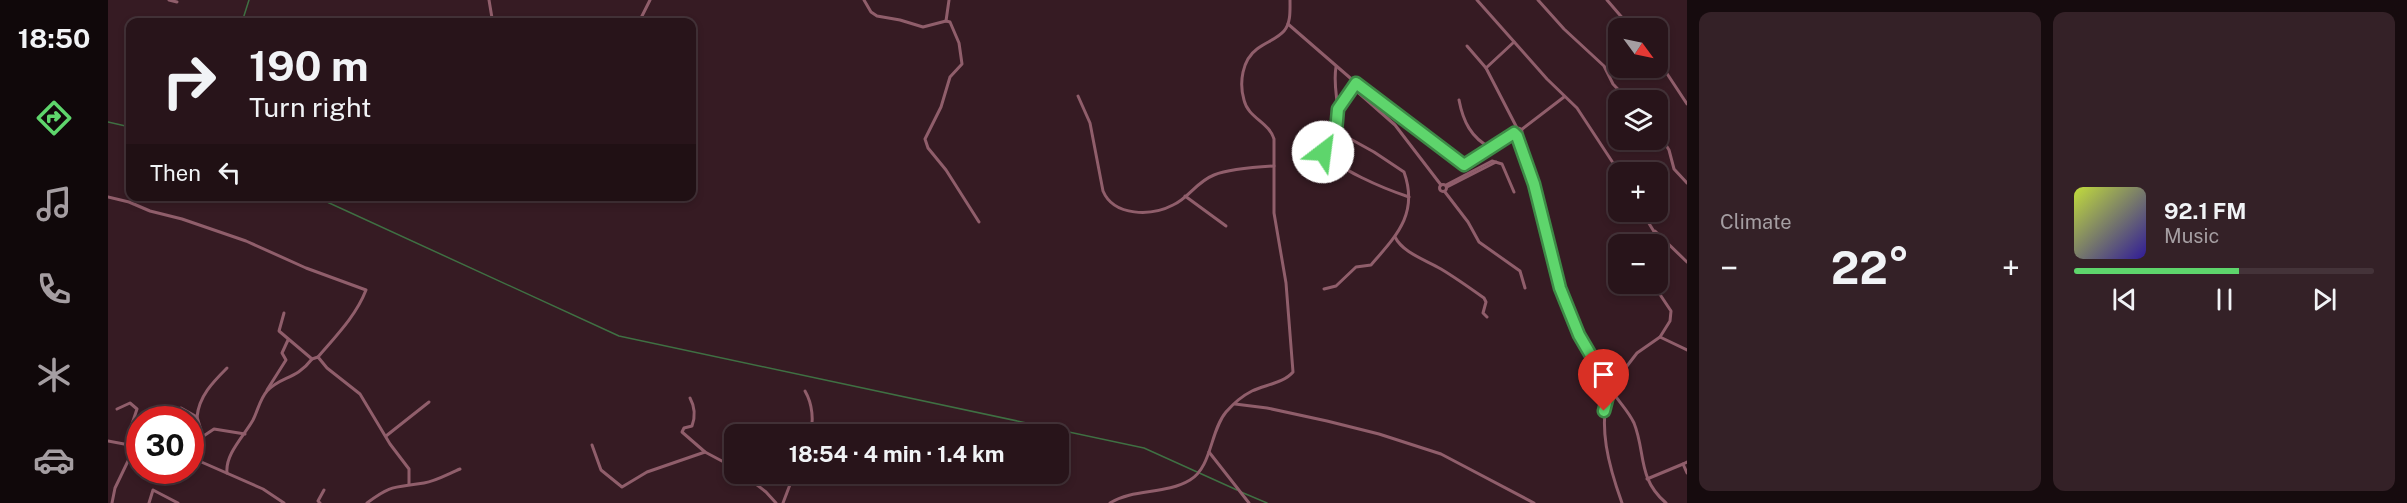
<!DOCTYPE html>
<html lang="en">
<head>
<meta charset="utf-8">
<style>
  :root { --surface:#28141a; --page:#342127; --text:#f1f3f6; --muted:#a59ea2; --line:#443339; --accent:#5ed56c }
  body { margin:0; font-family:"Public Sans",sans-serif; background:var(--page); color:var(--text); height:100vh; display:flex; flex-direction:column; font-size:22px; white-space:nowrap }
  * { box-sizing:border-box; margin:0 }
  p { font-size:20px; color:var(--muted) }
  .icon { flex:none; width:33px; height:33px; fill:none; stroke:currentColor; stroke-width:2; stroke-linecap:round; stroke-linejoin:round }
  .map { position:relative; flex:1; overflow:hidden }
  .side { display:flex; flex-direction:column; gap:12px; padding:12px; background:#160b0e; width:720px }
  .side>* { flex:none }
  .guide { position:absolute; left:18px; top:18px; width:570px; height:183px; border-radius:12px; box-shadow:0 3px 9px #0003,0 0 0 2px var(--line); background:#28141a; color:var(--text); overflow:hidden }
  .needle { width:39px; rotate:123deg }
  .fabs { position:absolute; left:1500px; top:18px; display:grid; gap:12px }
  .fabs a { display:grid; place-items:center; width:60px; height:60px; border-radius:12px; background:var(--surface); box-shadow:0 3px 9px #0003,0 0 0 2px var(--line); font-size:30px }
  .speed { position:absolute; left:18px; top:406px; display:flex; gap:12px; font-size:30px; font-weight:700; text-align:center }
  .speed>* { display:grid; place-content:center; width:78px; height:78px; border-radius:50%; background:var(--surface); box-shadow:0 3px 9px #0003,0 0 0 2px var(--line); line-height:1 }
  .speed .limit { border:9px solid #d22; background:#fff; color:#111 }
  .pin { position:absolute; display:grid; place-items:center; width:51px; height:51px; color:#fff; margin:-62px -26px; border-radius:50% 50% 50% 0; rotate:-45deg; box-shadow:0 0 6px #0007 }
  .pin .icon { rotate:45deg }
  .me { position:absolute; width:66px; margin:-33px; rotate:30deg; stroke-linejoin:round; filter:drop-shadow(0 0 4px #0008) }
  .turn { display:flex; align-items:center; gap:21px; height:126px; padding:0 24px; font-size:27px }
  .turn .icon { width:78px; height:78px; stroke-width:2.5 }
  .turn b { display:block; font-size:42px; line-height:51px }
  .then { display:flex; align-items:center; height:57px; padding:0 24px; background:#0003; gap:12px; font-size:22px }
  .big { font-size:45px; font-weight:700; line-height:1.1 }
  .side .card { flex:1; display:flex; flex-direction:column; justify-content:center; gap:9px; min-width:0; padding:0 21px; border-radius:12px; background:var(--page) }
  .song { display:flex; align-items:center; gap:18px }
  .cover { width:72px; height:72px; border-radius:9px; background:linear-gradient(135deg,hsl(70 70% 55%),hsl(250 70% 35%)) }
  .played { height:6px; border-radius:3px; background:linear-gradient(90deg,var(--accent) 55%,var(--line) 55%) }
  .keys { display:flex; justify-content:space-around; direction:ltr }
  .heat { display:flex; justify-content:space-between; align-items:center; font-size:33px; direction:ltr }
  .side .tiles { flex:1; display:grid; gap:12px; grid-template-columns:repeat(2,1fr) }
  .trip { position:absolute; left:616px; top:424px; width:345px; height:60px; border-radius:12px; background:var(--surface); box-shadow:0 3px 9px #0003,0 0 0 2px var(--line); font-weight:700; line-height:60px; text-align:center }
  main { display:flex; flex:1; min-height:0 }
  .tab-bar { display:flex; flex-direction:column; width:108px; justify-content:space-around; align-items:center; background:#10080a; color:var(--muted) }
  .tab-bar .icon { width:42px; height:42px }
  .tab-bar .on { color:var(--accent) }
  .tab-bar b { font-size:27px; color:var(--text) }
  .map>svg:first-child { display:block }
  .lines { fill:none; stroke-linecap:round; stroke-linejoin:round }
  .stream { stroke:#3f7043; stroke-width:1.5 }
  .minor { stroke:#905e6b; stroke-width:3 }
  .route-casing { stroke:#3d8a46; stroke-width:15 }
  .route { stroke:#5ed56c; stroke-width:10 }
</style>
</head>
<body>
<main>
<nav class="tab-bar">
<b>18:50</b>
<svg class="icon on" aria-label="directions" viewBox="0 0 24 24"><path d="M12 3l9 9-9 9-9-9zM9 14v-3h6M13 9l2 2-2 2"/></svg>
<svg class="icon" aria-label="music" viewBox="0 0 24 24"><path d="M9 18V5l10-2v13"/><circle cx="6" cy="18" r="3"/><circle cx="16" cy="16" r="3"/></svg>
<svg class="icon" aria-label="phone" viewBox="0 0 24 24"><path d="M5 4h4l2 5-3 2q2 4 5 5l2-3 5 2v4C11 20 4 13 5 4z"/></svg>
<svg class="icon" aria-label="climate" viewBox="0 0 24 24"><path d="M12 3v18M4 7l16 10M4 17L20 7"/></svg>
<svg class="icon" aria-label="car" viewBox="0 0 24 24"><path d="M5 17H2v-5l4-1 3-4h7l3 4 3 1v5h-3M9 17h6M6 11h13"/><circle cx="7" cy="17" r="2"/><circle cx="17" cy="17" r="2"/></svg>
</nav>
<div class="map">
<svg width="1579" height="503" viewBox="0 0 1579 503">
  <rect width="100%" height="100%" fill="#361b23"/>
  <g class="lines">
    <g class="stream">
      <polyline points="134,22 141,0"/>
      <polyline points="0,122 22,127"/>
      <polyline points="206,196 511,336 1036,448 1129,490"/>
      <polyline points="1133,492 1159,503"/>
    </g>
    <g class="minor">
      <polyline points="61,0 69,2"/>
      <polyline points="381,0 384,18 387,22"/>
      <polyline points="756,0 763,12 769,16 792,20 815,27 838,21 842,22 851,43 854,64 842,77 833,107 817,139 820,148 838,170 871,222"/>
      <polyline points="1369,0 1439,79 1469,108 1511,172"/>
      <polyline points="1430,0 1456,29 1496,66 1505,84 1520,100"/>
      <polyline points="1499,0 1523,28"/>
      <polyline points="838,21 841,0"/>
      <polyline points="531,22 542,0"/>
      <polyline points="1180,24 1248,83 1352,163 1360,164 1406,133"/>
      <polyline points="1359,46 1378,68 1409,128"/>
      <polyline points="1550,60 1579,104"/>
      <polyline points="1378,68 1406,42"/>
      <polyline points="1245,88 1287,125 1333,185"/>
      <path d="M970,96L982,123L995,191C1006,217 1044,216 1065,205C1081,198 1088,182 1106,175C1121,169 1149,167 1166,166"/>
      <path d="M1351,100C1355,121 1363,138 1383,148"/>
      <polyline points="1230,109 1248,83"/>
      <circle cx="1410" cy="132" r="4"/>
      <polyline points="1413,130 1456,97"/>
      <path d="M1228,131L1215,149C1224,168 1280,190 1301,197"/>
      <polyline points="1550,132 1561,150 1566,169 1579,183"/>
      <path d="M1409,136L1426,184L1452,288L1471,335L1502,388C1489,425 1501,467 1514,503"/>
      <circle cx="1335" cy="188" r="3.5"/>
      <polyline points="1338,185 1384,161 1394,164 1406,192"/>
      <polyline points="1339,187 1388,162"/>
      <polyline points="1337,192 1360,222 1371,242 1412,271 1417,288"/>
      <polyline points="1077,196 1118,226"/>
      <path d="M0,197L21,202L42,211L74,219L138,241L198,268L258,290C248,316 227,337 210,357"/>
      <polyline points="1534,212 1553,243 1554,254 1550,260"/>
      <polyline points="1547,231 1579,262"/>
      <path d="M1287,237C1295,253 1318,260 1333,269C1348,278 1362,288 1376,298L1378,302L1375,313L1379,317"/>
      <path d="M1545,284L1563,311L1562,321L1552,337L1529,353L1502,388C1509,400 1520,410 1526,423C1538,453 1529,478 1558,503"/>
      <path d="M1216,289L1228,286L1248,267L1263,265C1288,236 1311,214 1296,172L1266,152L1228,131C1234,109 1224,90 1228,67"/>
      <polyline points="176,313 171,331 204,359 210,357 219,368 252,394 282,444 301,469 301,484"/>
      <polyline points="1552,337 1579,350"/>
      <polyline points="159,390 178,360 174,353 180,340"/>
      <path d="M697,391C704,403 707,422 701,435"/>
      <path d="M582,398C587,407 588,415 584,426L576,428L574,432L597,452L627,468"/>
      <polyline points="1127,404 1159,408 1219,421 1271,434 1333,454 1426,503"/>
      <polyline points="73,408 89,417 95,437"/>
      <path d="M89,417C91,396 105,382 119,368"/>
      <polyline points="278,436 321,402"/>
      <polyline points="0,441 32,447"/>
      <polyline points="82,445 106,429 137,434"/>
      <polyline points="484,445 493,470 514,487 539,472 597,452"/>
      <polyline points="1101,452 1141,503"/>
      <polyline points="82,457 155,489 176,503"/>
      <polyline points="1579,462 1575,464 1579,473"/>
      <path d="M119,473C117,454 136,436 145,420C150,410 152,399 159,391C173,376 188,380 204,359"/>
      <polyline points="635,474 658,492 668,503"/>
      <polyline points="1539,479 1575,464"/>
      <polyline points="4,503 7,488 21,459 22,430 29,409 22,403 9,409"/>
      <polyline points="41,503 45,490 70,503"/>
      <polyline points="212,503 210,501 216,490"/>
      <path d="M259,503C284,484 286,488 316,483C328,481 340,474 352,469"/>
      <polyline points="675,503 686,474"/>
      <path d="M1002,503C1026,488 1057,495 1082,480C1104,467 1102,431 1118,412C1125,404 1134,396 1144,391C1156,385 1176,383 1185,372L1178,283L1166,213V139C1161,122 1140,118 1136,100C1131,83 1134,60 1149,49C1158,42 1169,39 1176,31C1183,23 1182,10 1182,0"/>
    </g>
  </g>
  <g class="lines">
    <defs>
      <polyline id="route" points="1215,152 1216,146 1228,131 1230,109 1248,83 1356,165 1406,133 1409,136 1426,184 1452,288 1471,335 1502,388 1496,411"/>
    </defs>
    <use href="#route" class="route-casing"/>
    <use href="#route" class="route"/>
  </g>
</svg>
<div class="fabs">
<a><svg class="needle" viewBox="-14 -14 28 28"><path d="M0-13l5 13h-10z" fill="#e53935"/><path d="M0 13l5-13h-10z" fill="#a59ea2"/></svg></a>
<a><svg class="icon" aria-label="layers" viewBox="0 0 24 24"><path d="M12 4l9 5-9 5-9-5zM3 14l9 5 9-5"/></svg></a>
<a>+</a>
<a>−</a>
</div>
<div class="speed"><div class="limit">30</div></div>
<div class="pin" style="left:1496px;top:411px;background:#d93025"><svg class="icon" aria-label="arrive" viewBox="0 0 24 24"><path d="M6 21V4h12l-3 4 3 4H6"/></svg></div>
<svg class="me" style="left:1215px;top:152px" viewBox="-20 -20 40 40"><circle r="19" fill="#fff"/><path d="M0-13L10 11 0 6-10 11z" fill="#5ed56c"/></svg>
<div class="trip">18:54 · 4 min · 1.4 km</div>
<div class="guide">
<div class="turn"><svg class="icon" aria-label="right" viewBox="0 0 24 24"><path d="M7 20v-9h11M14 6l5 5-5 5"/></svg><div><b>190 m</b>Turn right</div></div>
<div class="then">Then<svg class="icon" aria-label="left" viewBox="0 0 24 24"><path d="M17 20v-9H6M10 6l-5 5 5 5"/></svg></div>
</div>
</div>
<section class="side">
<div class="tiles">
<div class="card"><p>Climate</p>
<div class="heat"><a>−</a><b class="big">22°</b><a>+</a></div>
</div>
<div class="card">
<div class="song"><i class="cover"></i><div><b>92.1 FM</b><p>Music</p></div></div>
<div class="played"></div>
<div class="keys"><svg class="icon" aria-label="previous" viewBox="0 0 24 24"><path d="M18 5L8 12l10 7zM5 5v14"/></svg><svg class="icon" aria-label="pause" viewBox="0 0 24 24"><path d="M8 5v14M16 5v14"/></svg><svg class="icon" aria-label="next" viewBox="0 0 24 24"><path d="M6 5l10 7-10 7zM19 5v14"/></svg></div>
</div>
</div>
</section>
</main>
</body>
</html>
